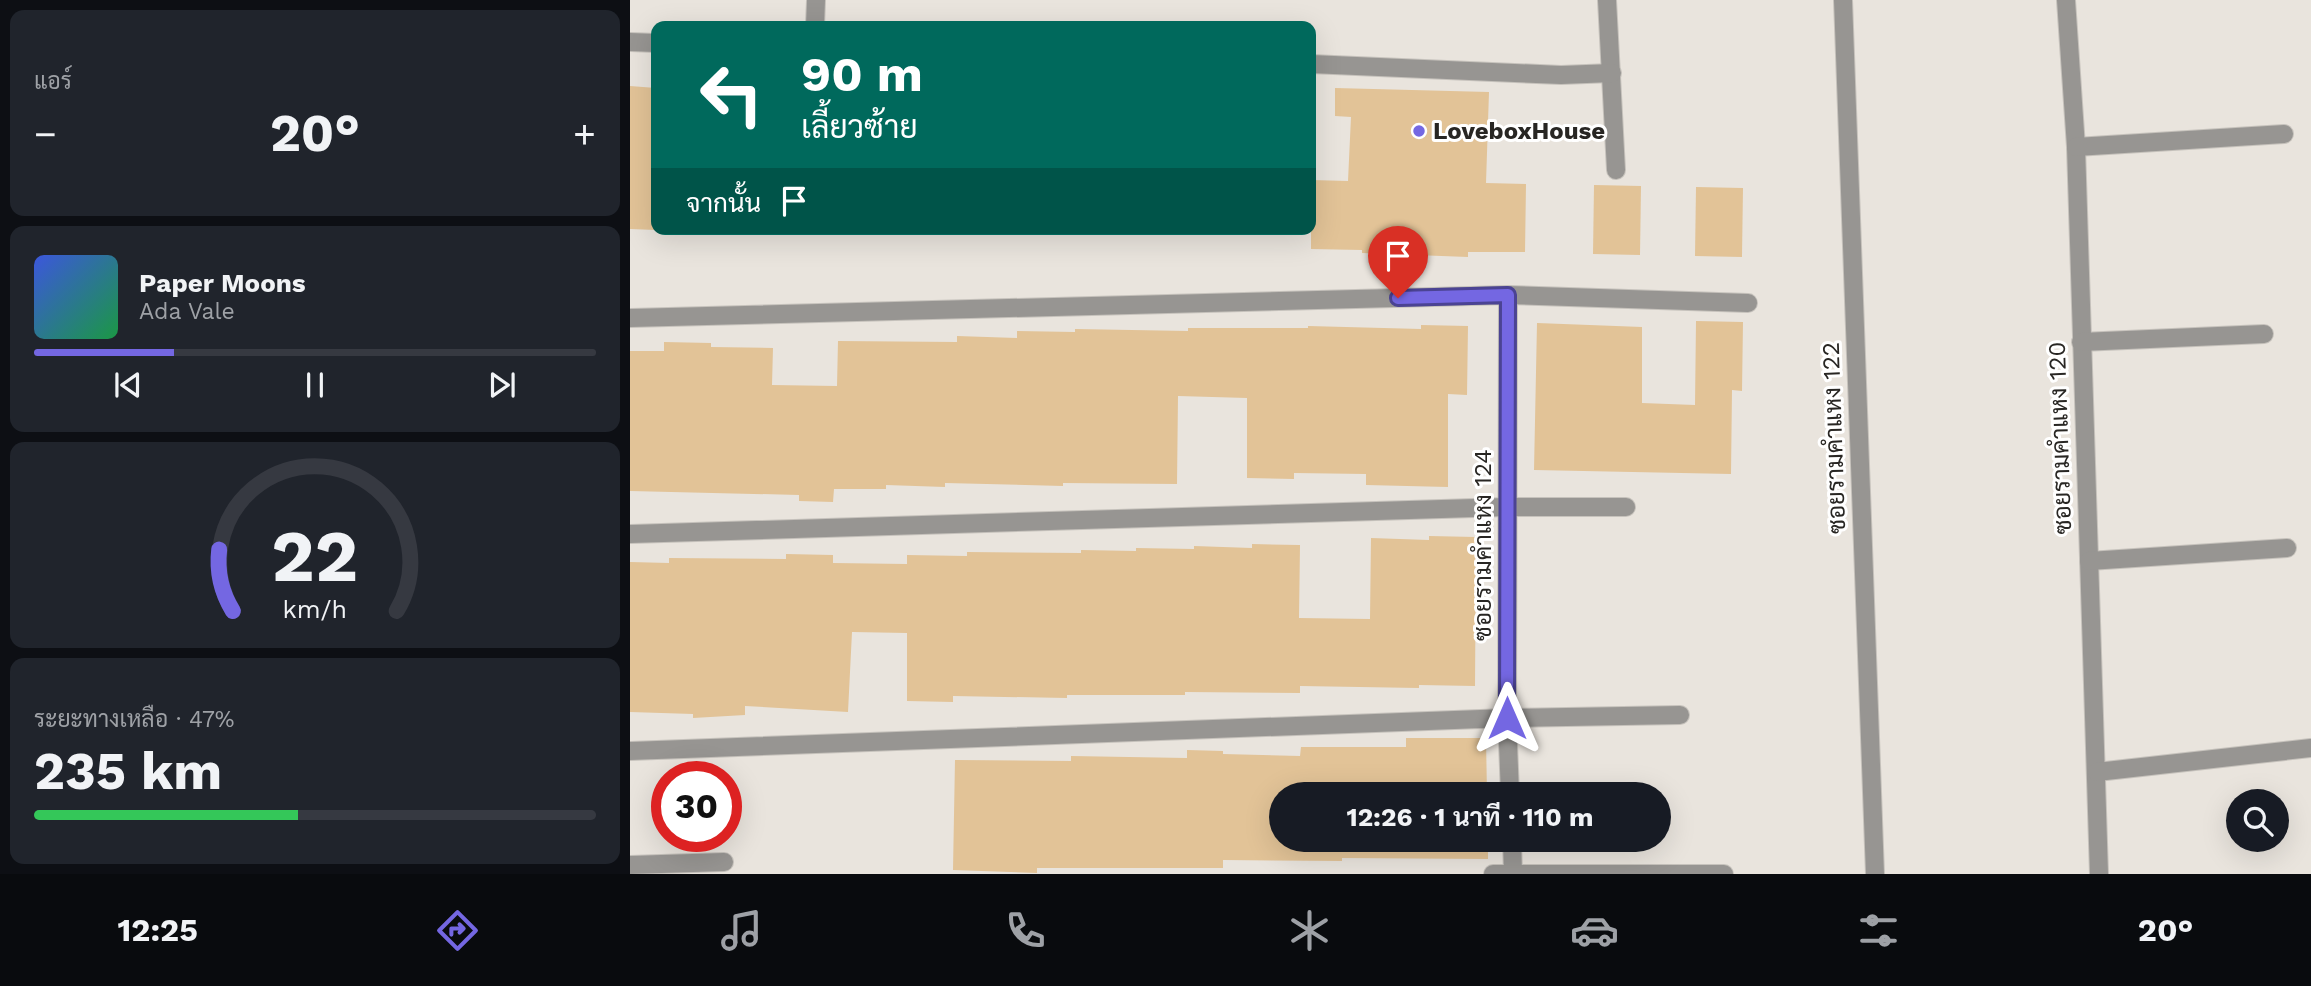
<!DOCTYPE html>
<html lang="th">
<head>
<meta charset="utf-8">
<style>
  :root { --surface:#171b24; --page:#20242c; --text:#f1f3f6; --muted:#9ea1a6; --line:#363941; --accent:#7467e2 }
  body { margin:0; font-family:"Work Sans",Sarabun,sans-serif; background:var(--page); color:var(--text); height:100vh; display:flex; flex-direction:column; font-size:26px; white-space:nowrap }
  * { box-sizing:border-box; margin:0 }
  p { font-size:23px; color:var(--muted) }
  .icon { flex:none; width:38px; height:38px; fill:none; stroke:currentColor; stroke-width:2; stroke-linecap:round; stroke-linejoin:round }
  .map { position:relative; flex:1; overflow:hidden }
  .details { display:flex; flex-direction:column; gap:10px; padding:10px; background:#0d0f14; width:630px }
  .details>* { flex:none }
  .banner { position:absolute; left:21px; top:21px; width:665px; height:214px; border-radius:14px; box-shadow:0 7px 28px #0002; background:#00695c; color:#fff; overflow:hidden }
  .tools { position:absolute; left:1596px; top:789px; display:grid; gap:14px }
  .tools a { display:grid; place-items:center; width:63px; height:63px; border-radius:50%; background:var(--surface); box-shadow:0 7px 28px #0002; font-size:35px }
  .speed { position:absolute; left:21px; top:761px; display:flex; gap:14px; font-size:35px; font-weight:700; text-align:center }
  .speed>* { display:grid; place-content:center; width:91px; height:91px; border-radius:50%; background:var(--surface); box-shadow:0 7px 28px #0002; line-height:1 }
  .speed .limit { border:10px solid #d22; background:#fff; color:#111 }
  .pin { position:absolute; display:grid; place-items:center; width:60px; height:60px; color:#fff; margin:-72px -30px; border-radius:50% 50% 50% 0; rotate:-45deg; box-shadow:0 0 7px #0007 }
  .pin .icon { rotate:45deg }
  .me { position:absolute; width:77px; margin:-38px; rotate:0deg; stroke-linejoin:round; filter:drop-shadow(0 0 5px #0008) }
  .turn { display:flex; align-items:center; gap:24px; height:147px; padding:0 35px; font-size:32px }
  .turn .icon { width:91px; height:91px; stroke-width:2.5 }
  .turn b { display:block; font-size:49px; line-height:60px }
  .then { display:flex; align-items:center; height:66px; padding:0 35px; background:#0003; gap:14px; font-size:26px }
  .big { font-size:52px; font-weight:700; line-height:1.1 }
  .details .tile { flex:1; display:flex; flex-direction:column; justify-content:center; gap:10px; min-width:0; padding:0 24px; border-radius:14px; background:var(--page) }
  .details .dial { align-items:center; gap:0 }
  .dial svg { height:182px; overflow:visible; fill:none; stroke:var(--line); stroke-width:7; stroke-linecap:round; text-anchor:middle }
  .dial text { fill:var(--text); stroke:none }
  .song { display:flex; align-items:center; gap:21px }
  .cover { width:84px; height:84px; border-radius:10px; background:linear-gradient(135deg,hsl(230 70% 55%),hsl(140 70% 35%)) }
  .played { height:7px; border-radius:4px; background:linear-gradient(90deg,var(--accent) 25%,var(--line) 25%) }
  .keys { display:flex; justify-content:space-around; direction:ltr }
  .heat { display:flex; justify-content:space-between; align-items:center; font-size:38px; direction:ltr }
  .charge { height:10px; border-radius:5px; background:linear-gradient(90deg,#34c759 47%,var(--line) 0) }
  .trip { position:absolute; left:639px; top:782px; width:402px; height:70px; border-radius:35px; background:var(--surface); box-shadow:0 7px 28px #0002; font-weight:700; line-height:70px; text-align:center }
  .menu { display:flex; height:112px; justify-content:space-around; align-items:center; background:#090b0e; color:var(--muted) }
  .menu .icon { width:49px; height:49px }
  .menu .current { color:var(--accent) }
  .menu b { font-size:32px; color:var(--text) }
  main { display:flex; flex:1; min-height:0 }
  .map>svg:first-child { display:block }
  .building { fill:#e2c397 }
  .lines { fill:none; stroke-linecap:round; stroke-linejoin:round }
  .street-casing { stroke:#c6c2bc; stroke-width:20 }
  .street { stroke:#979592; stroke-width:18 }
  .route-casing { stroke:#4b4393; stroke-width:18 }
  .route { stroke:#7467e2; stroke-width:12 }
  .poi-dot { fill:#7467e2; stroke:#fff; stroke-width:2.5 }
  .labels { text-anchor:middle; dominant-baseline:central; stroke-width:6; stroke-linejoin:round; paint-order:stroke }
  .poi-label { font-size:24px; font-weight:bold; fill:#282623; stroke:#fff; text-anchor:start }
  .street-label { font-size:24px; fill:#282623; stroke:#fff }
</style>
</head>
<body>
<main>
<section class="details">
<div class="tile"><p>แอร์</p>
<div class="heat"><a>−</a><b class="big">20°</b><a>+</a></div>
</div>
<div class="tile">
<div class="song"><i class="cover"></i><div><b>Paper Moons</b><p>Ada Vale</p></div></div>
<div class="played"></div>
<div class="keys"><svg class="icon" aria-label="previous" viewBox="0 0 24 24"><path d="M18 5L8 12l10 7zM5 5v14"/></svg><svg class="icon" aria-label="pause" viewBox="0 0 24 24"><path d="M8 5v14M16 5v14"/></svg><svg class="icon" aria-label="next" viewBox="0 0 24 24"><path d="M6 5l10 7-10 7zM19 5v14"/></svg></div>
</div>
<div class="tile dial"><svg viewBox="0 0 100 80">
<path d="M14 69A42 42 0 1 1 86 69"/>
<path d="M14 69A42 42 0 0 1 8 42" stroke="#7467e2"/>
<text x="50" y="56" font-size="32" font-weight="700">22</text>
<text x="50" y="72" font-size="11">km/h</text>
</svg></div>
<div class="tile"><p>ระยะทางเหลือ · 47%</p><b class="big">235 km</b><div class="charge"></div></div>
</section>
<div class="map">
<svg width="1681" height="874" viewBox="0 0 1681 874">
  <rect width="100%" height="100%" fill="#e9e4dd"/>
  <g class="building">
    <polygon points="0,86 26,88 26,230 0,229"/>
    <polygon points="705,88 859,92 856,183 896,184 895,252 838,252 838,257 732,253 732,250 681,249 681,180 718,181 721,117 705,116"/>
    <polygon points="964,185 1011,186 1010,255 963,254"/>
    <polygon points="1066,187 1113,188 1112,257 1065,256"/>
    <polygon points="1066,321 1113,322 1112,391 1102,390 1101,474 904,470 907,323 1012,327 1012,403 1065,405"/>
    <polygon points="791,325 838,326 837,395 818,394 818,487 736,485 736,474 664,473 664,479 617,478 617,398 548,396 547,484 433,483 433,486 315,483 315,487 256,485 256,489 204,489 203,502 169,501 169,495 0,491 0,351 34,351 34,342 81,343 81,347 143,348 142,385 207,386 208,341 327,342 327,336 387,338 387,331 445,332 445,329 558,331 558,328 678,328 678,326 791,329"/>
    <polygon points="799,536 846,537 845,686 789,685 789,688 670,686 670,693 555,692 555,695 437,695 437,698 323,696 323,702 277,701 277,633 222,632 218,712 115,706 115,715 63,718 63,714 0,712 0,562 39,563 39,558 156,559 156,554 203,555 203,563 277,564 277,555 337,556 337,552 451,553 451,550 506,551 506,548 564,549 564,546 622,548 622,544 670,545 669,618 740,619 741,538 799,540"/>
    <polygon points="776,738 856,738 857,794 651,794 651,840 858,840 858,859 712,858 712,861 593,860 593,868 407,868 407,873 323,870 325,760 441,761 441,756 557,758 557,750 593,751 593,754 670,756 671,747 776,747"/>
  </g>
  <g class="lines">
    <defs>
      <g id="street">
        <polyline points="977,0 986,170"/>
        <polyline points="1213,0 1245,874"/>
        <polyline points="1436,0 1446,147 1469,874"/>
        <polyline points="185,26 186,0"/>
        <polyline points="0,42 26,43"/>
        <polyline points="681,64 931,75 982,73"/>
        <polyline points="1446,147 1654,134"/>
        <polyline points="878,295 877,718 880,794"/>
        <polyline points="0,318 878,295 1118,303"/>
        <polyline points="1451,342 1634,334"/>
        <polyline points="0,534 877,507 996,507"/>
        <polyline points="1459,561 1657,548"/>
        <polyline points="0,751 877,718 1050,715"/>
        <polyline points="1467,772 1681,748"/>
        <polyline points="882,840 883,874"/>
        <polyline points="0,865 94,862"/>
        <polyline points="863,874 1094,874"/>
      </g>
    </defs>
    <use href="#street" class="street-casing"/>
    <use href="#street" class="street"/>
  </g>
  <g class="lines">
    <defs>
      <polyline id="route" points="768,298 878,295 877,718"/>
    </defs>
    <use href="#route" class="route-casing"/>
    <use href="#route" class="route"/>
  </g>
  <circle class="poi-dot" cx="789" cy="131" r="7"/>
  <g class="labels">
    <g class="poi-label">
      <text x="803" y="131">LoveboxHouse</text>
    </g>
    <g class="street-label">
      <text transform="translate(1204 438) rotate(-92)">ซอยรามคำแหง 122</text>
      <text transform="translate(1430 438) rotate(-92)">ซอยรามคำแหง 120</text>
      <text transform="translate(853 545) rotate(-90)">ซอยรามคำแหง 124</text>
    </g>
  </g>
</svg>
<div class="tools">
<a><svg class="icon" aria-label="search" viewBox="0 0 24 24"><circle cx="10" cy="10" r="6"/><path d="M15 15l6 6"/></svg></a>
</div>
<div class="speed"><div class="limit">30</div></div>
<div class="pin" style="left:768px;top:298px;background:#d93025"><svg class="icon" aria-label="arrive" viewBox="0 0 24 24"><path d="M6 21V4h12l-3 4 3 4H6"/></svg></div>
<svg class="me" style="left:877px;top:718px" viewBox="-20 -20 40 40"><path d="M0-17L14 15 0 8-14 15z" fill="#7467e2" stroke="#fff" stroke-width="4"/></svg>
<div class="trip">12:26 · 1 นาที · 110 m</div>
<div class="banner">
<div class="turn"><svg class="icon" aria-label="left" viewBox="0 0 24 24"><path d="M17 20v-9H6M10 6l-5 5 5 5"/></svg><div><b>90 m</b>เลี้ยวซ้าย</div></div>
<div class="then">จากนั้น<svg class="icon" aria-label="arrive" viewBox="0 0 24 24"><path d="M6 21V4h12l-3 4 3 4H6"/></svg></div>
</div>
</div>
</main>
<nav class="menu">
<b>12:25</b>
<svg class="icon current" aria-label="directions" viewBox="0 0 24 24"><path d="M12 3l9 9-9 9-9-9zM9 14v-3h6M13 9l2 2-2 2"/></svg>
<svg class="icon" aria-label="music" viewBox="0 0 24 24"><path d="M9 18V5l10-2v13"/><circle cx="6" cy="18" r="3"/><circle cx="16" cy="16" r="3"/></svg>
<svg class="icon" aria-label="phone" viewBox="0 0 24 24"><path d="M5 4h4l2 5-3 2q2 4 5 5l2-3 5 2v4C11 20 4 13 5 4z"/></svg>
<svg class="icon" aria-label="climate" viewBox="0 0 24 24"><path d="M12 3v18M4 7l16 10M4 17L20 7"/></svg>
<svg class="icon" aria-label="car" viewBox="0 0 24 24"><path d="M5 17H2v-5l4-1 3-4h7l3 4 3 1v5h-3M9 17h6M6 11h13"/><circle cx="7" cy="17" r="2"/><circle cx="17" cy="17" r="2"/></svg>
<svg class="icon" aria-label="filters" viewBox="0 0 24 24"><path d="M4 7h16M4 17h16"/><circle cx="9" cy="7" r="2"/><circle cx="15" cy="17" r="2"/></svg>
<b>20°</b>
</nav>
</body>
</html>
